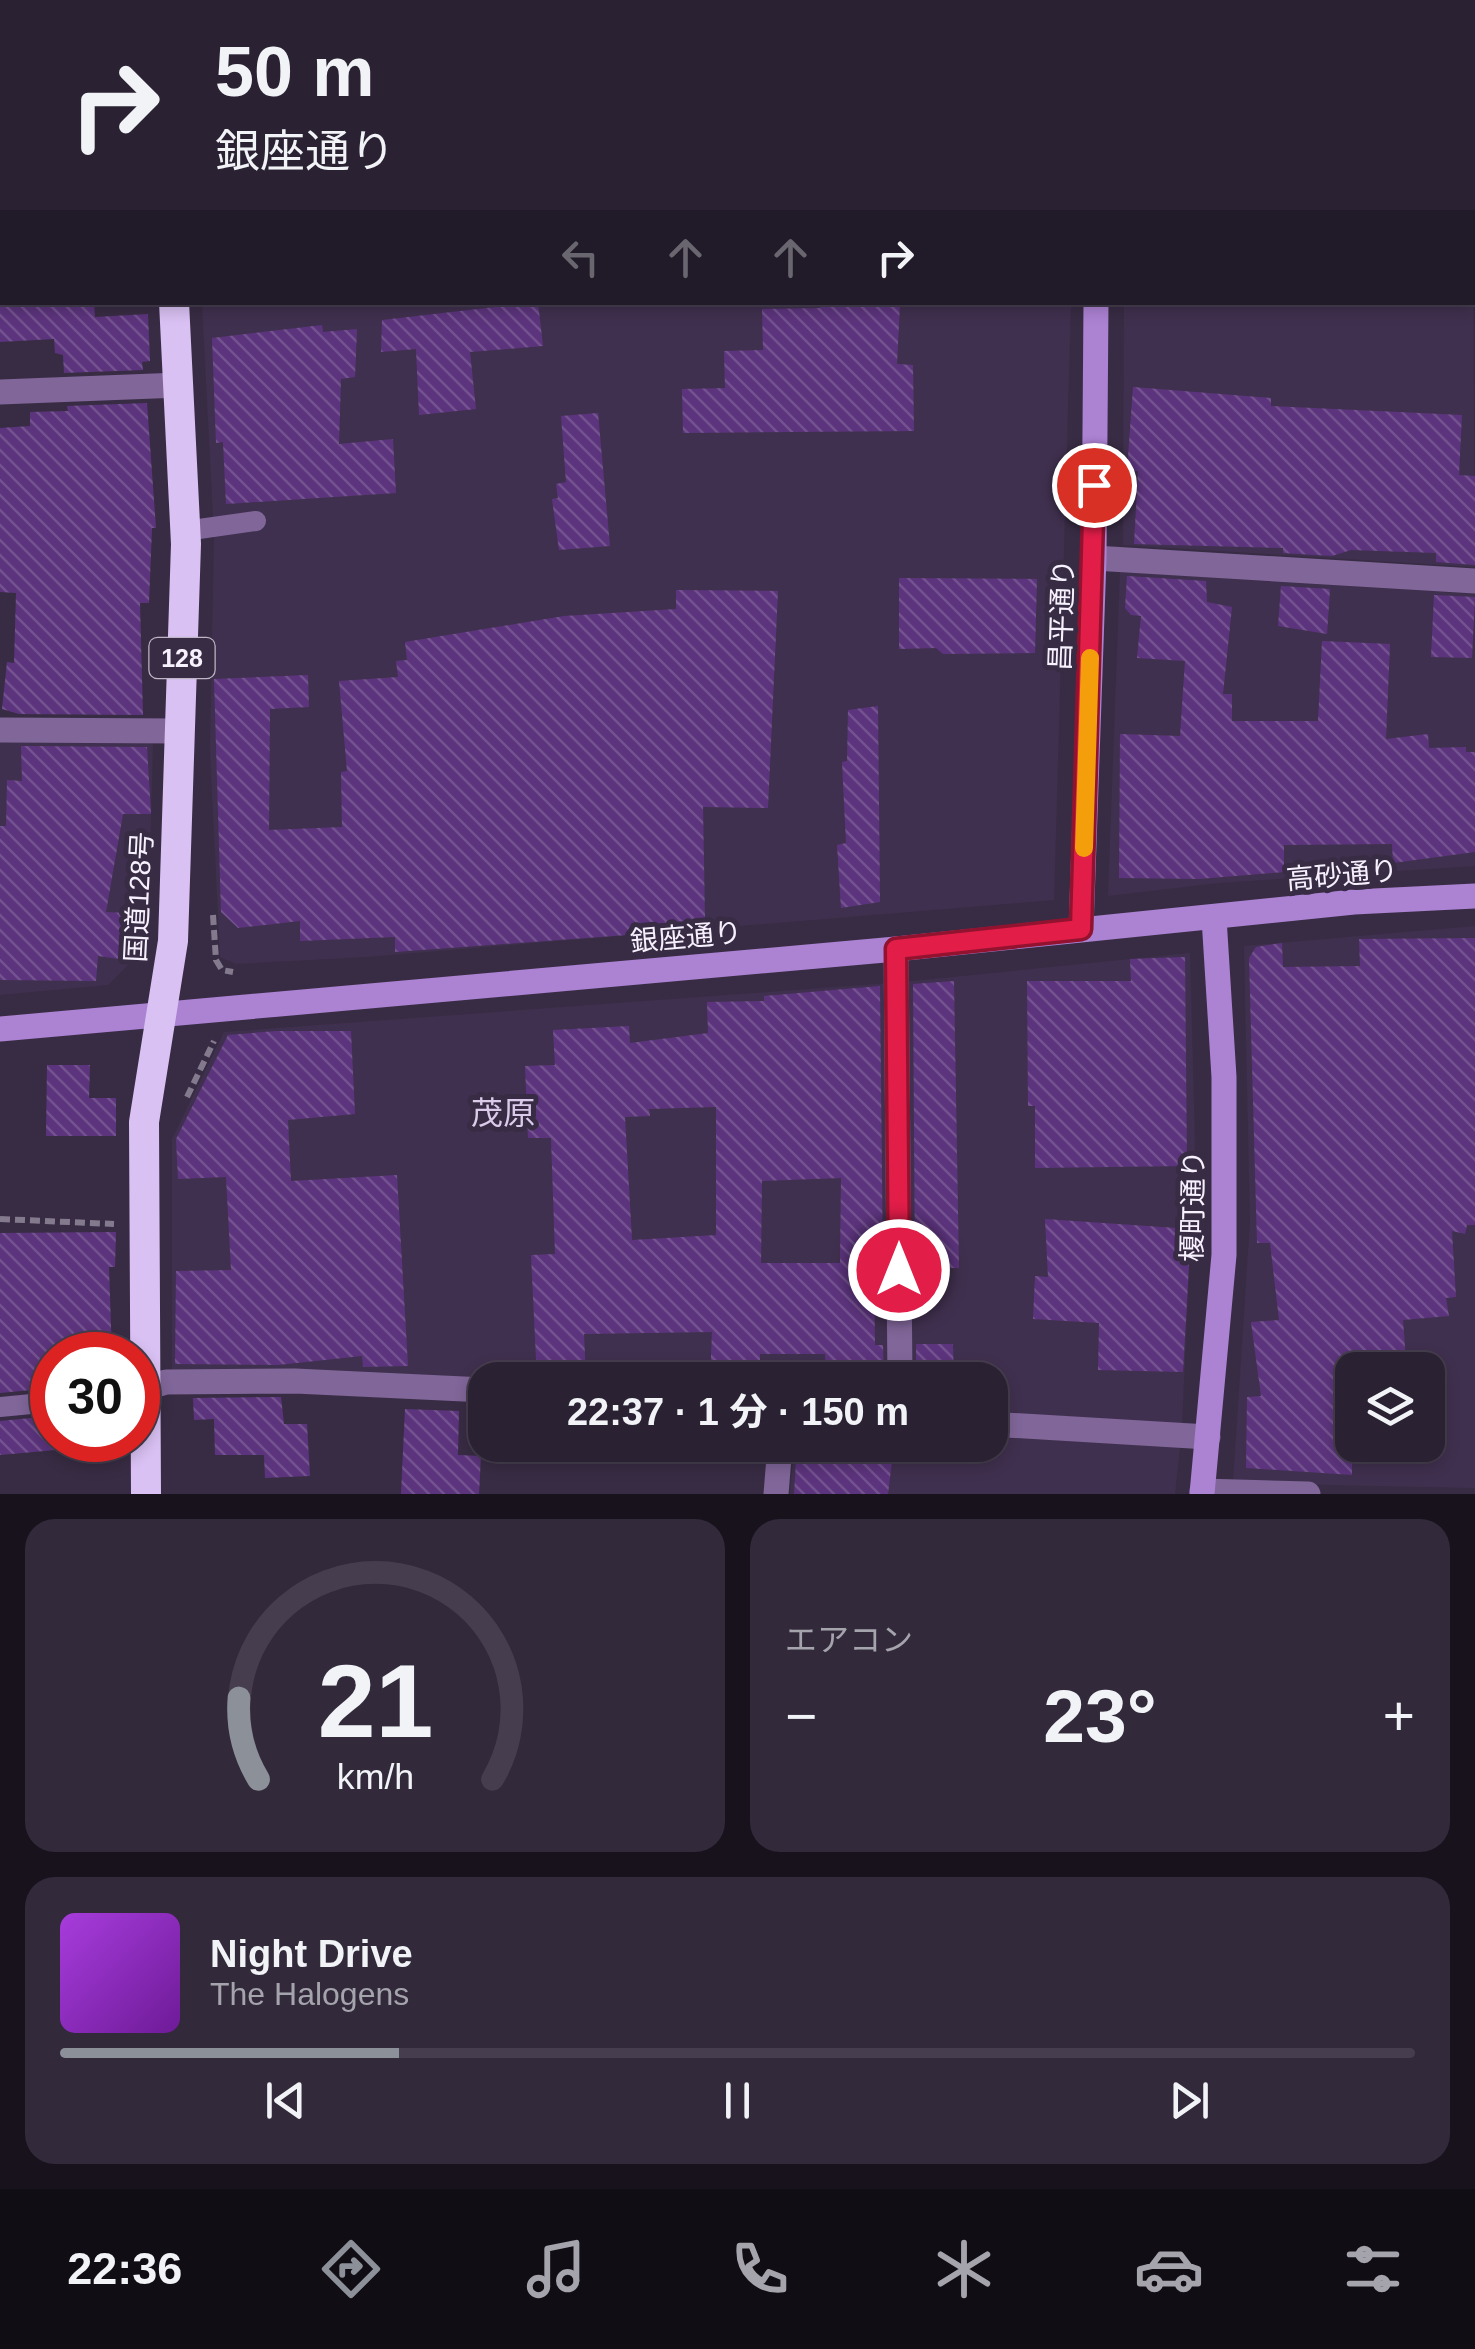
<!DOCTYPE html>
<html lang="ja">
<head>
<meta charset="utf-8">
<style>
  :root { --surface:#2a2133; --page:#32293b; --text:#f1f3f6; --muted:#a5a3ac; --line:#463e4e; --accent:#8c9099 }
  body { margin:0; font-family:Arial,"Noto Sans JP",sans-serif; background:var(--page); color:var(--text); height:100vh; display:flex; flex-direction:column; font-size:38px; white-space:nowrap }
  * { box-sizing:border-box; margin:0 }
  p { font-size:32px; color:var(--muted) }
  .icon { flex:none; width:55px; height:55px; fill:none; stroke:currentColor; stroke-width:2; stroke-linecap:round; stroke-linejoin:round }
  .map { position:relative; height:1494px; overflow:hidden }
  .details { display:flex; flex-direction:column; gap:25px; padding:25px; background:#17121c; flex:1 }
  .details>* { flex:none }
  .guide { position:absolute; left:0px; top:0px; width:1475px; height:305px; box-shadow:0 5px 15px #0003,0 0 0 2px var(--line); background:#2a2133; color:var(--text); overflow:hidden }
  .tools { position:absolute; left:1335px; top:1352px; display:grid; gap:20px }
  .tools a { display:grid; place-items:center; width:110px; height:110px; border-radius:20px; background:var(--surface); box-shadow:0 5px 15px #0003,0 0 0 2px var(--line); font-size:50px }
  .speed { position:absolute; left:30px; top:1332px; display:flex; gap:20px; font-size:50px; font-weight:700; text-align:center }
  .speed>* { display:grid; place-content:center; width:130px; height:130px; border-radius:50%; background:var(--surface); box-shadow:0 5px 15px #0003,0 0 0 2px var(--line); line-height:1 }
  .speed .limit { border:15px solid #d22; background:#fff; color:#111 }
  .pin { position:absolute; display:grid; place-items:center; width:85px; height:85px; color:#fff; margin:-42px; border:5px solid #fff; border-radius:50%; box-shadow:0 2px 10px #0007 }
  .me { position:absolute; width:110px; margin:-55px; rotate:0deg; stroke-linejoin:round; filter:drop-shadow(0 0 8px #0008) }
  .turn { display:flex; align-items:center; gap:35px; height:210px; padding:0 50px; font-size:45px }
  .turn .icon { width:130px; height:130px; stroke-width:2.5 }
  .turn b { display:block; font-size:70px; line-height:85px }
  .lanes { display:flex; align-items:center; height:95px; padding:0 50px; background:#0003; justify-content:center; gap:50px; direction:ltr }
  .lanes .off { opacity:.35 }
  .big { font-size:75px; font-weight:700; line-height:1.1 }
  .details .widget { flex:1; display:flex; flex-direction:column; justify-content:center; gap:15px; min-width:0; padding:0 35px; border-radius:30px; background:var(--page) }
  .details .dial { align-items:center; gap:0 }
  .dial svg { height:260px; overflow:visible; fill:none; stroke:var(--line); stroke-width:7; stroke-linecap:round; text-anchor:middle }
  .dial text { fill:var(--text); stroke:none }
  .song { display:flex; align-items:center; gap:30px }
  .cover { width:120px; height:120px; border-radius:15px; background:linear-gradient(135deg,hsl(280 70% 55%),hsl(280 70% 35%)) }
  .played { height:10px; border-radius:5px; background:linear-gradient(90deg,var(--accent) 25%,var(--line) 25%) }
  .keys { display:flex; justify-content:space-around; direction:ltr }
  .heat { display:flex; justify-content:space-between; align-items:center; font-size:55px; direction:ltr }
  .details .tiles { flex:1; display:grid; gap:25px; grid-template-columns:1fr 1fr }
  .widget:last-child { grid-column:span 2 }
  .trip { position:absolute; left:468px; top:1362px; width:540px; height:100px; border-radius:30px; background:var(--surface); box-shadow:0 5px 15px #0003,0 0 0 2px var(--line); font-weight:700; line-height:100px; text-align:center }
  .tabs { display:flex; height:160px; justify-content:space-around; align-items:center; background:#110d14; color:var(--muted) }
  .tabs .icon { width:70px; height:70px }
  .tabs .active { color:var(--accent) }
  .tabs b { font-size:45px; color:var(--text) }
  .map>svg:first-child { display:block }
  .built { fill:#40304f; fill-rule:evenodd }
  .building { fill:url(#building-back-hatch); fill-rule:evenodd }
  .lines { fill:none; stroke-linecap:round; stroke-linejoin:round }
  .path { stroke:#847a8e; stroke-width:6; stroke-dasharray:10 5; stroke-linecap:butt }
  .lane { stroke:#806699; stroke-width:20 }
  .street { stroke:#806699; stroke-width:25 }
  .secondary { stroke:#ac82d3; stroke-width:25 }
  .highway { stroke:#d9c1f3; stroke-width:30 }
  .route-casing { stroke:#92132f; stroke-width:25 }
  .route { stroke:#e11d48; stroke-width:18 }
  .slow { stroke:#f59e0b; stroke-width:18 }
  .labels { text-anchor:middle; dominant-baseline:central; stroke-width:10; stroke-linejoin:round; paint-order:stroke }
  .shield { fill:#382c44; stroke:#beb6c6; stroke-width:2.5 }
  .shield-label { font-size:25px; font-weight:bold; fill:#f7f1fe }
  .street-label { font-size:28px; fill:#f7f1fe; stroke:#382c44 }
  .quarter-label { font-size:32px; fill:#dacbeb; stroke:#382c44 }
</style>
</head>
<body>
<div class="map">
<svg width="1475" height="1494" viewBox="0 0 1475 1494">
  <defs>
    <pattern id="building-back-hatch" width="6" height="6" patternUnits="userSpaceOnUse" patternTransform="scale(2.5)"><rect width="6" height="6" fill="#5c347d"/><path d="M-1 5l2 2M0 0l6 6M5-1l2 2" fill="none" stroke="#745290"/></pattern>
  </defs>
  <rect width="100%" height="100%" fill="#382c44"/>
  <g class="built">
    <polygon points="171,0 644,0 644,2 172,2"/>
    <rect x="671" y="0" width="394" height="2"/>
    <polygon points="1129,0 1475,0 1475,92 1472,2"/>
    <polygon points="1472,110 1475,567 1123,545 1124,303 1472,302"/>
    <polygon points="202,303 1071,303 1054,900 366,957 236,964 220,957 210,750 214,536"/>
    <polygon points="1120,572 1475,594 1475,866 1219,883 1108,896"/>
    <polygon points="0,742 153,742 150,854 128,965 108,985 0,995"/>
    <path d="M1475,926V1488L1233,1483L1250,1222L1244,946ZM1352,1370H1428V1445H1352Z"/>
    <polygon points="1190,953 1195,1144 1182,1425 990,1411 990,1380 906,1380 903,982"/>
    <polygon points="890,983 891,1380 532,1380 330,1370 172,1370 172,1139 224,1032"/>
    <polygon points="990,1437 1180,1447 1175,1494 790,1494 794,1445 990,1445"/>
  </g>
  <g class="building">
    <polygon points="0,302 94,302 95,317 148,314 150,361 142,362 143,370 64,373 63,355 55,353 54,339 0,342"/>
    <polygon points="538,302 543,346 470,352 476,409 419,415 416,349 381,352 382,320"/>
    <polygon points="820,304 900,304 897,364 913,365 914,431 683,433 682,389 725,388 724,351 763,350 762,309 820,308"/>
    <polygon points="322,325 323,332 357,329 355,377 341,379 339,444 393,439 396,493 226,504 223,442 216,443 212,338"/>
    <polygon points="1133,387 1271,398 1271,406 1462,415 1459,475 1475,476 1475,565 1436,562 1436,553 1351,550 1332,556 1283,553 1283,548 1134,544 1138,471 1127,471"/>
    <polygon points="147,403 156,528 152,528 149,603 140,603 143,715 19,714 2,709 7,662 14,663 16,593 0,592 0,428 30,426 30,412 68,411 67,406"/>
    <polygon points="598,413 610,546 559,550 552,499 558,498 556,484 566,482 561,416"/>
    <polygon points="1127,576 1206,581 1207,602 1232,607 1223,694 1232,694 1232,721 1318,721 1322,641 1390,644 1386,739 1428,734 1429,748 1466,747 1466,752 1475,752 1475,852 1393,863 1392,844 1284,845 1284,872 1199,879 1119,878 1120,734 1180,736 1185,661 1137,658 1141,616 1131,615 1125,608"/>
    <polygon points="899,578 1037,579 1035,653 943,654 936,648 899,649"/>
    <polygon points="1281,586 1330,589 1327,634 1278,626"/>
    <polygon points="676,590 778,591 768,808 703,807 705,918 695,930 395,952 395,937 300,941 300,921 238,928 221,912 214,679 308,675 309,707 270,709 269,830 342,827 341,772 347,771 339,681 398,677 396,661 407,660 405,642 564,616 676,609"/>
    <polygon points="1434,595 1475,597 1472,658 1431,657"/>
    <polygon points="878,706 880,902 841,908 837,845 846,843 842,762 847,761 848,710"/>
    <polygon points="21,746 147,747 151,814 123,814 106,912 127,913 119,959 98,956 96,981 0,980 0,826 6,826 7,780 22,781"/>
    <polygon points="1475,938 1475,1225 1467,1225 1465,1234 1452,1231 1456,1297 1446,1298 1449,1316 1403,1320 1406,1361 1352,1370 1352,1475 1246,1468 1247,1397 1261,1396 1251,1322 1279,1320 1270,1243 1257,1243 1249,958 1256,947 1282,943 1283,967 1360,966 1359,939"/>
    <polygon points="1185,957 1187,1166 1035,1168 1035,1106 1028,1106 1027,981 1131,981 1130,959"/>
    <polygon points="954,981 959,1268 915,1268 913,984"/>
    <path d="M880,986L883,1268H874L875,1345H883L884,1380H826L825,1354H760V1380H710L712,1332L584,1334L586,1377L537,1379L531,1255L555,1254L551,1138H528L525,1066L555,1065L553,1030L629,1026L630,1043L708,1033L707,1002L764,1001V996ZM716,1107V1235L632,1240L625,1117L650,1116L649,1109ZM841,1178L840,1263H761L762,1181Z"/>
    <polygon points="276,1031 351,1031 355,1114 288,1120 291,1181 397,1175 408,1366 363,1367 362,1356 278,1365 175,1364 176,1271 231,1270 226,1177 178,1179 176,1139 228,1035"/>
    <polygon points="47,1065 90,1065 89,1098 116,1098 116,1136 46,1136"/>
    <polygon points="1045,1219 1191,1229 1183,1372 1098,1370 1099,1323 1033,1319 1035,1276 1048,1277"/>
    <polygon points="116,1232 115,1267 109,1267 112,1355 52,1355 52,1388 0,1393 0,1233"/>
    <polygon points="916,1344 953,1344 954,1380 916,1380"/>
    <polygon points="281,1397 284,1424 307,1424 310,1476 265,1478 264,1455 215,1455 214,1419 194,1420 193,1398"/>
    <polygon points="405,1409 459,1411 458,1455 481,1456 479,1494 401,1494"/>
    <polygon points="52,1416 56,1450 0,1455 0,1421"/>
    <polygon points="797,1445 894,1445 888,1494 794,1494"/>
  </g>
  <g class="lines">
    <g class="path">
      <polyline points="213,915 216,960 222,970 233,972"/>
      <polyline points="187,1097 214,1041"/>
      <polyline points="0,1219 114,1224"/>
    </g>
    <g class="lane">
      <polyline points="656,0 656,2"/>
      <polyline points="1472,100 1475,100"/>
      <polyline points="185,531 256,521"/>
      <polyline points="0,1407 52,1402"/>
    </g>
    <g class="street">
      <polyline points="0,392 180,385"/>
      <polyline points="1094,558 1475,581"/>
      <polyline points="0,730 179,731"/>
      <polyline points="896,949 900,1380"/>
      <polyline points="146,1388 166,1382 295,1381 485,1390"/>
      <polyline points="990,1424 1208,1437"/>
      <polyline points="1202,1491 1308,1494"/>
      <polyline points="776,1494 780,1445"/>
    </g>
    <g class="secondary">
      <polyline points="1095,0 1095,2"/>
      <polyline points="1081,929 1094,558 1096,302"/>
      <polyline points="0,1029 896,949 1354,902 1475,896"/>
      <polyline points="1202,1494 1224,1255 1224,1077 1214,918"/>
    </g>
    <g class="highway">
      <polyline points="140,0 140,2"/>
      <polyline points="146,1494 144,1122 173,941 186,544 174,302"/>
    </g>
  </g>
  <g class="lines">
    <defs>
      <polyline id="route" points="899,1270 896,949 1081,929 1094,485"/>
    </defs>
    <use href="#route" class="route-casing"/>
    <use href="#route" class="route"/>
    <polyline class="slow" points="1084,848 1090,658"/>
  </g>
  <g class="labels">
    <rect class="shield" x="149.5" y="638" width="65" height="40" rx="8"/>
    <g class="shield-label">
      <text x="182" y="658">128</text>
    </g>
    <g class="street-label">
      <text transform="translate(1062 615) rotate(-88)">昌平通り</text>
      <text transform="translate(1342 875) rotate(-5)">高砂通り</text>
      <text transform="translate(139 897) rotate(-87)">国道128号</text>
      <text transform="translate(686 937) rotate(-5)">銀座通り</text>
      <text transform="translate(1193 1206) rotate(-89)">榎町通り</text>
    </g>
    <g class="quarter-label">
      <text x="503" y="1113">茂原</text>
    </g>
  </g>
</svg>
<div class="tools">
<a><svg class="icon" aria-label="layers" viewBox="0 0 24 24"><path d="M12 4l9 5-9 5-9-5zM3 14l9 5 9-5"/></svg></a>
</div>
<div class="speed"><div class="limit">30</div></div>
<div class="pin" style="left:1094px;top:485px;background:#d93025"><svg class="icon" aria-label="arrive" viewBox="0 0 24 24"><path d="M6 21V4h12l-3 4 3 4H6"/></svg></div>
<svg class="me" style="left:899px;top:1270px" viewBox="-20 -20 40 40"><circle r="17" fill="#e11d48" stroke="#fff" stroke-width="3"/><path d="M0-11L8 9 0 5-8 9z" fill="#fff"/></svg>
<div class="trip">22:37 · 1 分 · 150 m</div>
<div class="guide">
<div class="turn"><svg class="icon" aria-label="right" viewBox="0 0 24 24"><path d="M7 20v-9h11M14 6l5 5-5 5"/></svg><div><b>50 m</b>銀座通り</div></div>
<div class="lanes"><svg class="icon off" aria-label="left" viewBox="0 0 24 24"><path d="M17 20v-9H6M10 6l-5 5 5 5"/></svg><svg class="icon off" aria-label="ahead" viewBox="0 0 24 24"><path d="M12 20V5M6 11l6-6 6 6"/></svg><svg class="icon off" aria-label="ahead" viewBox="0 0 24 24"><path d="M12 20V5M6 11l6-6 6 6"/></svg><svg class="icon" aria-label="right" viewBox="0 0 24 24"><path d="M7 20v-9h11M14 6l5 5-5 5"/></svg></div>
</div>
</div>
<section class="details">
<div class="tiles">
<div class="widget dial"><svg viewBox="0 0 100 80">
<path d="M14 69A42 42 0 1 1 86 69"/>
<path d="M14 69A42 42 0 0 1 8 44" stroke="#8c9099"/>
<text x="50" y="56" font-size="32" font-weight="700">21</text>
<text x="50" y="72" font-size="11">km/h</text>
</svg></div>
<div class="widget"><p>エアコン</p>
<div class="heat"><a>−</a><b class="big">23°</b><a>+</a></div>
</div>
<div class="widget">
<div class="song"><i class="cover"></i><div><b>Night Drive</b><p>The Halogens</p></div></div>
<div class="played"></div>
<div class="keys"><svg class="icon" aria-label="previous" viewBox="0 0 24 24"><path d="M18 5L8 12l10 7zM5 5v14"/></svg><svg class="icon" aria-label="pause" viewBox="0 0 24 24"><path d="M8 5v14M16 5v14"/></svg><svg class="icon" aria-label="next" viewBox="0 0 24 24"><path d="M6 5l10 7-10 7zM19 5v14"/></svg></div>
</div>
</div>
</section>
<nav class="tabs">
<b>22:36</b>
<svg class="icon active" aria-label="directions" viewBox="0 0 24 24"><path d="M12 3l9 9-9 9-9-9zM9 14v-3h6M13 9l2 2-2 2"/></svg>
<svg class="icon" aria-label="music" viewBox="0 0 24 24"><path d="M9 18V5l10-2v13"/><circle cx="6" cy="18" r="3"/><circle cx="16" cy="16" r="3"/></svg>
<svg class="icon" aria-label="phone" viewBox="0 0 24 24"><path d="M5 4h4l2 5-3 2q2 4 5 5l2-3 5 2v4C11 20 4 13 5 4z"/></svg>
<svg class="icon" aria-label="climate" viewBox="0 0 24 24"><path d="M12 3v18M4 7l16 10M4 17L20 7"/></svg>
<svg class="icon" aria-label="car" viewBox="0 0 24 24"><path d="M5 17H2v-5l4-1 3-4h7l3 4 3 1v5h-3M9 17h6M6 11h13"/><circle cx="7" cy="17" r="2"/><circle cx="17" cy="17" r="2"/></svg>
<svg class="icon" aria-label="filters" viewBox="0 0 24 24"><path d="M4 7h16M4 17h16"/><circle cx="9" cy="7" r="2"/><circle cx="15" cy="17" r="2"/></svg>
</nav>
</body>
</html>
